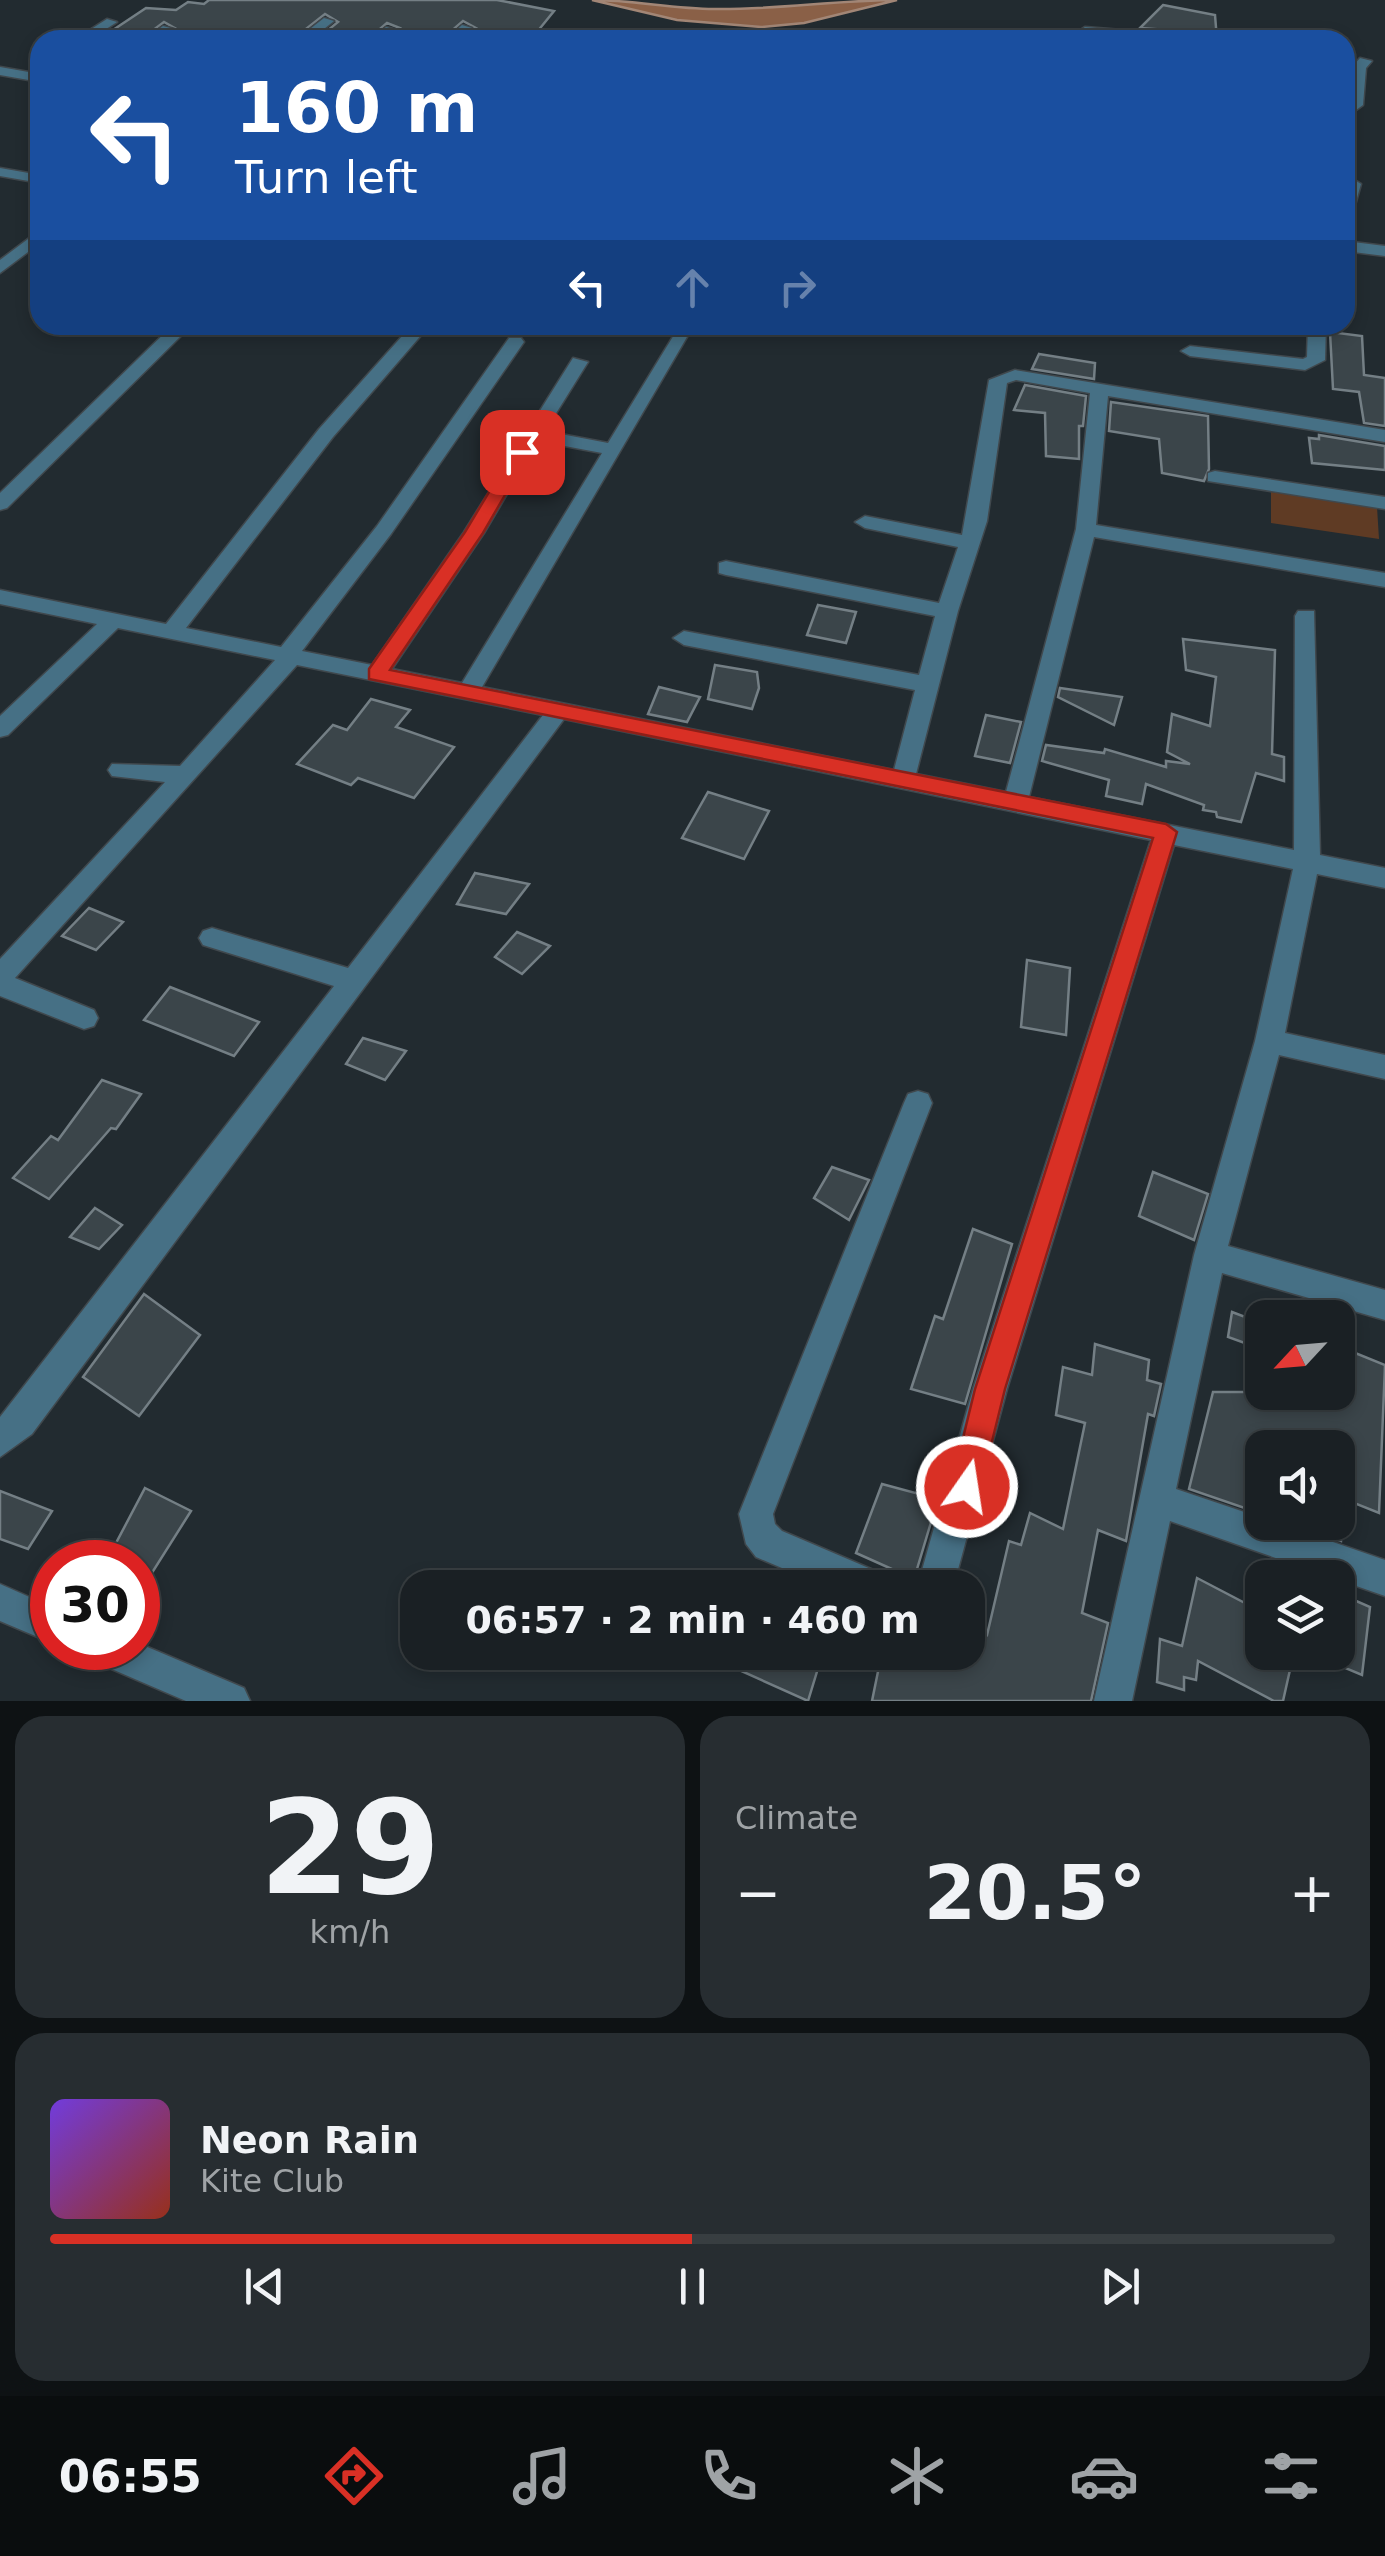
<!DOCTYPE html>
<html lang="en">
<head>
<meta charset="utf-8">
<style>
  :root { --surface:#1a2024; --page:#272d31; --text:#f1f3f6; --muted:#9fa3a6; --line:#383e41; --accent:#d93025 }
  body { margin:0; font-family:"DejaVu Sans",sans-serif; background:var(--page); color:var(--text); height:100vh; display:flex; flex-direction:column; font-size:38px; white-space:nowrap }
  * { box-sizing:border-box; margin:0 }
  p { font-size:32px; color:var(--muted) }
  .icon { flex:none; width:55px; height:55px; fill:none; stroke:currentColor; stroke-width:2; stroke-linecap:round; stroke-linejoin:round }
  .map { position:relative; height:1701px; overflow:hidden }
  .drawer { display:flex; flex-direction:column; gap:15px; padding:15px; background:#0e1214; flex:1 }
  .drawer>* { flex:none }
  .hud { position:absolute; left:30px; top:30px; width:1325px; height:305px; border-radius:30px; box-shadow:0 5px 15px #0003,0 0 0 2px var(--line); background:#1a4fa0; color:#fff; overflow:hidden }
  .needle { width:65px; rotate:244deg }
  .controls { position:absolute; left:1245px; top:1300px; display:grid; gap:20px }
  .controls a { display:grid; place-items:center; width:110px; height:110px; border-radius:20px; background:var(--surface); box-shadow:0 5px 15px #0003,0 0 0 2px var(--line); font-size:50px }
  .speed { position:absolute; left:30px; top:1540px; display:flex; gap:20px; font-size:50px; font-weight:700; text-align:center }
  .speed>* { display:grid; place-content:center; width:130px; height:130px; border-radius:50%; background:var(--surface); box-shadow:0 5px 15px #0003,0 0 0 2px var(--line); line-height:1 }
  .speed .limit { border:15px solid #d22; background:#fff; color:#111 }
  .pin { position:absolute; display:grid; place-items:center; width:85px; height:85px; color:#fff; margin:-42px; border-radius:20px; box-shadow:0 5px 15px #0006 }
  .me { position:absolute; width:110px; margin:-55px; rotate:13deg; stroke-linejoin:round; filter:drop-shadow(0 0 8px #0008) }
  .turn { display:flex; align-items:center; gap:35px; height:210px; padding:0 40px; font-size:45px }
  .turn .icon { width:130px; height:130px; stroke-width:2.5 }
  .turn b { display:block; font-size:70px; line-height:85px }
  .lanes { display:flex; align-items:center; height:95px; padding:0 40px; background:#0003; justify-content:center; gap:50px; direction:ltr }
  .lanes .off { opacity:.35 }
  .big { font-size:75px; font-weight:700; line-height:1.1 }
  .drawer .tile { flex:1; display:flex; flex-direction:column; justify-content:center; gap:15px; min-width:0; padding:0 35px; border-radius:30px; background:var(--page) }
  .drawer .dial { align-items:center; gap:0 }
  .dial b { font-size:130px; line-height:1 }
  .song { display:flex; align-items:center; gap:30px }
  .cover { width:120px; height:120px; border-radius:15px; background:linear-gradient(135deg,hsl(260 70% 55%),hsl(10 70% 35%)) }
  .played { height:10px; border-radius:5px; background:linear-gradient(90deg,var(--accent) 50%,var(--line) 50%) }
  .keys { display:flex; justify-content:space-around; direction:ltr }
  .heat { display:flex; justify-content:space-between; align-items:center; font-size:55px; direction:ltr }
  .drawer .tiles { flex:1; display:grid; gap:15px; grid-template-columns:1fr 1fr }
  .tile:last-child { grid-column:span 2 }
  .trip { position:absolute; left:400px; top:1570px; width:585px; height:100px; border-radius:30px; background:var(--surface); box-shadow:0 5px 15px #0003,0 0 0 2px var(--line); font-weight:700; line-height:100px; text-align:center }
  .dock { display:flex; height:160px; justify-content:space-around; align-items:center; background:#0a0d0e; color:var(--muted) }
  .dock .icon { width:70px; height:70px }
  .dock .selected { color:var(--accent) }
  .dock b { font-size:45px; color:var(--text) }
  .map>svg:first-child { display:block }
  .green { fill:#5f3b24 }
  .water { fill:#8a6047; stroke:#a28676; stroke-width:2.5 }
  .building { fill:#3b454a; stroke:#747f85; stroke-width:2.5 }
  .lines { fill:none; stroke-linecap:round; stroke-linejoin:round }
  .minor-casing { stroke:#40484d; stroke-width:3 }
  .minor { fill:#467085; fill-rule:evenodd }
  .route { fill:#d93025; stroke:#8d1f18; stroke-width:2.5 }
</style>
</head>
<body>
<div class="map">
<svg width="1385" height="1701" viewBox="0 0 1385 1701">
  <rect width="100%" height="100%" fill="#222b30"/>
  <polygon class="green" points="1271,492 1377,507 1379,539 1271,523"/>
  <path class="water" d="M592,0C633,0 673,9 714,9C777,10 835,0 897,0L804,23L761,27L677,20Z"/>
  <g class="building">
    <polygon points="209,0 497,0 554,11 537,32 522,30 521,40 465,40 476,28 463,21 441,40 391,40 400,28 387,23 367,40 316,40 338,22 325,14 292,40 165,40 178,30 164,22 140,40 98,40 146,8 176,10 188,2 204,4"/>
    <polygon points="1163,5 1215,15 1217,40 1205,40 1195,32 1140,28"/>
    <polygon points="1330,332 1362,336 1364,375 1385,378 1385,426 1364,423 1359,392 1333,389"/>
    <polygon points="1039,354 1095,363 1094,379 1032,369"/>
    <polygon points="1025,385 1086,396 1083,426 1079,426 1079,459 1046,456 1045,413 1014,410"/>
    <polygon points="1111,402 1208,416 1209,469 1204,481 1162,473 1159,439 1109,431"/>
    <polygon points="1319,435 1385,446 1385,470 1312,463 1309,438 1319,439"/>
    <polygon points="818,605 856,612 846,643 807,635"/>
    <polygon points="1183,639 1275,650 1272,754 1284,757 1284,781 1256,773 1241,822 1217,817 1216,812 1203,810 1204,805 1146,784 1142,804 1106,796 1109,780 1042,761 1046,745 1104,753 1105,749 1166,767 1166,761 1190,764 1167,752 1172,714 1210,726 1216,677 1186,670"/>
    <polygon points="715,665 757,672 759,688 752,709 708,699"/>
    <polygon points="659,687 700,697 687,722 648,714"/>
    <polygon points="1060,688 1122,697 1114,725 1058,697"/>
    <polygon points="371,699 410,710 396,727 454,747 414,798 358,778 351,785 297,764 333,725 347,730"/>
    <polygon points="986,715 1021,722 1010,763 975,756"/>
    <polygon points="708,792 769,811 744,859 682,838"/>
    <polygon points="475,873 529,884 506,914 457,904"/>
    <polygon points="89,908 123,922 96,950 62,936"/>
    <polygon points="517,932 550,946 522,974 495,957"/>
    <polygon points="1027,960 1070,968 1066,1035 1021,1027"/>
    <polygon points="170,987 259,1022 234,1056 144,1020"/>
    <polygon points="363,1038 406,1051 385,1080 346,1064"/>
    <polygon points="102,1080 141,1094 116,1129 111,1128 49,1199 13,1178 51,1136 58,1140"/>
    <polygon points="832,1167 869,1180 849,1220 814,1198"/>
    <polygon points="1153,1172 1208,1194 1194,1240 1139,1216"/>
    <polygon points="95,1208 122,1225 99,1249 70,1237"/>
    <polygon points="973,1229 1012,1244 965,1404 911,1389 935,1316 943,1319"/>
    <polygon points="144,1294 200,1335 139,1416 83,1377"/>
    <polygon points="1232,1312 1256,1321 1253,1346 1228,1337"/>
    <polygon points="1095,1344 1149,1360 1147,1380 1161,1384 1154,1416 1148,1414 1126,1541 1098,1530 1082,1613 1108,1623 1091,1701 872,1701 882,1652 903,1652 945,1667 948,1652 968,1652 968,1628 987,1635 1009,1541 1021,1545 1030,1513 1063,1529 1085,1423 1056,1415 1063,1367 1092,1375"/>
    <polygon points="1338,1346 1385,1365 1379,1513 1339,1497 1343,1448 1262,1448 1262,1514 1189,1489 1213,1392 1338,1392"/>
    <polygon points="882,1484 938,1499 914,1579 856,1553"/>
    <polygon points="145,1488 191,1511 138,1595 138,1562 106,1562"/>
    <polygon points="0,1491 52,1511 28,1549 0,1539"/>
    <polygon points="1288,1522 1342,1522 1341,1541"/>
    <polygon points="1197,1578 1262,1612 1262,1652 1294,1652 1283,1701 1274,1701 1198,1661 1196,1680 1184,1677 1184,1690 1157,1682 1160,1639 1182,1646"/>
    <polygon points="1338,1593 1370,1607 1362,1675 1338,1665"/>
    <polygon points="699,1652 823,1652 808,1701"/>
  </g>
  <g class="lines">
    <defs>
      <g id="minor">
        <polygon points="324,18 334,21 310,40 296,40"/>
        <polygon points="107,19 117,22 89,40 74,40"/>
        <polygon points="462,25 472,28 459,40 445,40"/>
        <polygon points="163,26 174,29 159,40 144,40"/>
        <polygon points="386,27 397,30 385,40 371,40"/>
        <polygon points="1085,27 1195,36 1201,40 1087,35 1080,40 1065,40"/>
        <polygon points="1360,58 1372,61 1366,68 1363,105 1345,118 1352,67"/>
        <polygon points="0,67 40,74 40,82 0,75"/>
        <polygon points="0,168 40,175 40,183 0,176"/>
        <polygon points="1353,179 1361,184 1353,212 1345,217 1345,186"/>
        <polygon points="40,230 40,243 0,273 0,260"/>
        <polygon points="1345,241 1385,246 1385,256 1345,251"/>
        <polygon points="173,325 192,325 7,508 0,510 0,493"/>
        <path d="M412,325H430L333,437L186,628L281,647L377,526L509,338H521L524,342L391,534L302,651L372,665L464,532L573,358L588,362L545,431L608,443L680,325H694L482,687L894,770L915,690L684,645L673,638L684,631L919,675L935,616L726,575L719,573V563L726,561L939,603L958,547L865,528L855,522L865,516L962,535L989,380L1015,370L1385,430V442L1108,396L1096,525L1385,573V587L1094,537L1029,797L1294,850L1295,616L1298,611H1314L1320,855L1385,868V888L1317,874L1285,1033L1385,1055V1079L1279,1055L1228,1246L1385,1290V1320L1222,1273L1176,1489L1262,1518V1522H1275L1385,1560V1596L1170,1521L1132,1701H1094L1194,1255L1255,1041L1293,869L1174,845L1007,1389L953,1588H917L973,1389L1151,840L564,719L32,1434L0,1457V1417L334,986L203,945L199,938L203,931L212,928L348,968L543,715L297,665L15,978L94,1010L98,1018L94,1026L84,1029L0,996V959L165,782L112,776L108,770L112,764L180,766L275,660L118,628L8,735L0,737V716L97,624L0,604V590L166,624L319,429ZM1016,380L1090,393L1076,529L1006,792L916,774L958,611L987,521L1007,383ZM538,441L602,453L462,683L392,669L484,533Z"/>
        <polygon points="1308,325 1326,325 1325,360 1305,370 1190,356 1181,351 1190,346 1303,359 1307,357"/>
        <polygon points="1215,471 1385,497 1385,509 1208,481 1208,473"/>
        <polygon points="918,1091 928,1094 932,1103 773,1514 775,1524 782,1531 885,1575 890,1588 829,1588 756,1557 746,1544 739,1514 904,1103 908,1094"/>
        <polygon points="0,1584 52,1607 52,1643 0,1621"/>
        <polygon points="138,1643 244,1688 250,1701 186,1701 93,1661 88,1648 138,1648"/>
      </g>
    </defs>
    <use href="#minor" class="minor-casing"/>
    <use href="#minor" class="minor"/>
  </g>
  <polygon class="route" points="522,447 530,452 483,533 390,670 1166,824 1177,832 1005,1389 978,1498 967,1502 956,1498 951,1487 975,1389 1153,838 369,679 369,669 465,532 513,452"/>
</svg>
<div class="controls">
<a><svg class="needle" viewBox="-14 -14 28 28"><path d="M0-13l5 13h-10z" fill="#e53935"/><path d="M0 13l5-13h-10z" fill="#9fa3a6"/></svg></a>
<a><svg class="icon" aria-label="sound" viewBox="0 0 24 24"><path d="M4 9h4l5-4v14l-5-4H4zM17 9q2 3 0 6"/></svg></a>
<a><svg class="icon" aria-label="layers" viewBox="0 0 24 24"><path d="M12 4l9 5-9 5-9-5zM3 14l9 5 9-5"/></svg></a>
</div>
<div class="speed"><div class="limit">30</div></div>
<div class="pin" style="left:522px;top:452px;background:#d93025"><svg class="icon" aria-label="arrive" viewBox="0 0 24 24"><path d="M6 21V4h12l-3 4 3 4H6"/></svg></div>
<svg class="me" style="left:967px;top:1487px" viewBox="-20 -20 40 40"><circle r="17" fill="#d93025" stroke="#fff" stroke-width="3"/><path d="M0-11L8 9 0 5-8 9z" fill="#fff"/></svg>
<div class="trip">06:57 · 2 min · 460 m</div>
<div class="hud">
<div class="turn"><svg class="icon" aria-label="left" viewBox="0 0 24 24"><path d="M17 20v-9H6M10 6l-5 5 5 5"/></svg><div><b>160 m</b>Turn left</div></div>
<div class="lanes"><svg class="icon" aria-label="left" viewBox="0 0 24 24"><path d="M17 20v-9H6M10 6l-5 5 5 5"/></svg><svg class="icon off" aria-label="ahead" viewBox="0 0 24 24"><path d="M12 20V5M6 11l6-6 6 6"/></svg><svg class="icon off" aria-label="right" viewBox="0 0 24 24"><path d="M7 20v-9h11M14 6l5 5-5 5"/></svg></div>
</div>
</div>
<section class="drawer">
<div class="tiles">
<div class="tile dial"><b>29</b><p>km/h</p></div>
<div class="tile"><p>Climate</p>
<div class="heat"><a>−</a><b class="big">20.5°</b><a>+</a></div>
</div>
<div class="tile">
<div class="song"><i class="cover"></i><div><b>Neon Rain</b><p>Kite Club</p></div></div>
<div class="played"></div>
<div class="keys"><svg class="icon" aria-label="previous" viewBox="0 0 24 24"><path d="M18 5L8 12l10 7zM5 5v14"/></svg><svg class="icon" aria-label="pause" viewBox="0 0 24 24"><path d="M8 5v14M16 5v14"/></svg><svg class="icon" aria-label="next" viewBox="0 0 24 24"><path d="M6 5l10 7-10 7zM19 5v14"/></svg></div>
</div>
</div>
</section>
<nav class="dock">
<b>06:55</b>
<svg class="icon selected" aria-label="directions" viewBox="0 0 24 24"><path d="M12 3l9 9-9 9-9-9zM9 14v-3h6M13 9l2 2-2 2"/></svg>
<svg class="icon" aria-label="music" viewBox="0 0 24 24"><path d="M9 18V5l10-2v13"/><circle cx="6" cy="18" r="3"/><circle cx="16" cy="16" r="3"/></svg>
<svg class="icon" aria-label="phone" viewBox="0 0 24 24"><path d="M5 4h4l2 5-3 2q2 4 5 5l2-3 5 2v4C11 20 4 13 5 4z"/></svg>
<svg class="icon" aria-label="climate" viewBox="0 0 24 24"><path d="M12 3v18M4 7l16 10M4 17L20 7"/></svg>
<svg class="icon" aria-label="car" viewBox="0 0 24 24"><path d="M5 17H2v-5l4-1 3-4h7l3 4 3 1v5h-3M9 17h6M6 11h13"/><circle cx="7" cy="17" r="2"/><circle cx="17" cy="17" r="2"/></svg>
<svg class="icon" aria-label="filters" viewBox="0 0 24 24"><path d="M4 7h16M4 17h16"/><circle cx="9" cy="7" r="2"/><circle cx="15" cy="17" r="2"/></svg>
</nav>
</body>
</html>
